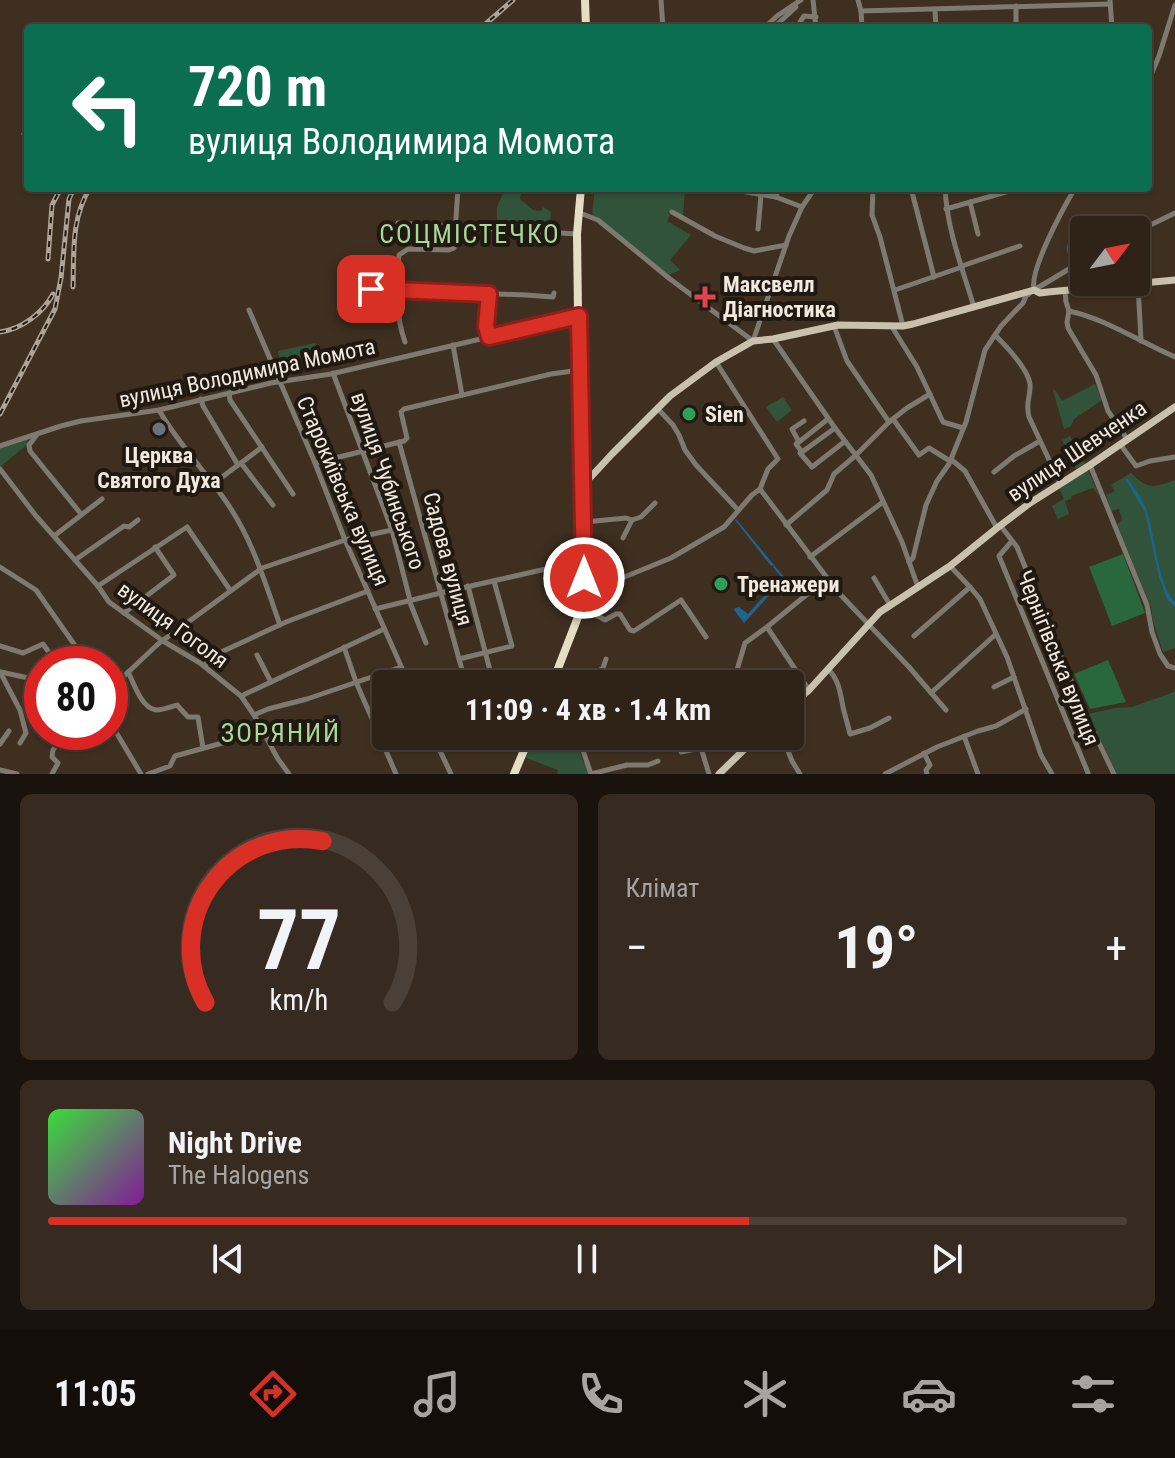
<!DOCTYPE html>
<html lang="uk">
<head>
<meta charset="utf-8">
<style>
  :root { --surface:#2f2318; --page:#372b21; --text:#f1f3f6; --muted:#a7a4a2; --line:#4a4037; --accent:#d93025 }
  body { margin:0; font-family:"Roboto Condensed",sans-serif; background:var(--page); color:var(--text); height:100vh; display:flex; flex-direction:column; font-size:30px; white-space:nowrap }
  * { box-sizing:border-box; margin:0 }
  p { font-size:26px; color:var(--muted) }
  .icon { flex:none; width:44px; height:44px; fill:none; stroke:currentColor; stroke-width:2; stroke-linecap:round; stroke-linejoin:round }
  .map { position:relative; height:774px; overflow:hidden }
  .drawer { display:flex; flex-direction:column; gap:20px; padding:20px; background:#1a130d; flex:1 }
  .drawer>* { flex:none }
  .top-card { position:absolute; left:24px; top:24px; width:1128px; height:168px; border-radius:8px; box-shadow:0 2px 6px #0004,0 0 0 2px var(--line); background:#0b6e4f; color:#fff; overflow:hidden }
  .needle { width:52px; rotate:58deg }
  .controls { position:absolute; left:1070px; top:216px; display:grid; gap:16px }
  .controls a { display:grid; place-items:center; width:80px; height:80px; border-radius:8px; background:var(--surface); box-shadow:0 2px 6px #0004,0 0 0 2px var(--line); font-size:40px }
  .speed { position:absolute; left:24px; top:646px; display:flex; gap:16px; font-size:40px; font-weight:700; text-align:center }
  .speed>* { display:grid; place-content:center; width:104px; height:104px; border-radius:50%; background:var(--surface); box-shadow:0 2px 6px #0004,0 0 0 2px var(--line); line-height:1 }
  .speed .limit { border:12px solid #d22; background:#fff; color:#111 }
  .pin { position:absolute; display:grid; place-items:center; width:68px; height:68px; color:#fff; margin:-34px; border-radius:16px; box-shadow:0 4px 12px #0006 }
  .me { position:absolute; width:88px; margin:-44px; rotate:0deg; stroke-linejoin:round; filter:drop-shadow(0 0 6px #0008) }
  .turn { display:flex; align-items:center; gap:28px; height:168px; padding:0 32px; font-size:36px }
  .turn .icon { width:104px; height:104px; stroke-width:2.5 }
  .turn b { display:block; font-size:56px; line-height:68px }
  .big { font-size:60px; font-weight:700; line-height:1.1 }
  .drawer .tile { flex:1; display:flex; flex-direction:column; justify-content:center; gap:12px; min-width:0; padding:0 28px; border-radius:12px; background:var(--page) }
  .drawer .dial { align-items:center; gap:0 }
  .dial svg { height:208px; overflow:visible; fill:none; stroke:var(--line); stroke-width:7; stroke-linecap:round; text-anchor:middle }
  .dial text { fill:var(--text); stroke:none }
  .song { display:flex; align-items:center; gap:24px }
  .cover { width:96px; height:96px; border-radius:12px; background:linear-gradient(135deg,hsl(120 70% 55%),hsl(290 70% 35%)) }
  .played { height:8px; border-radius:4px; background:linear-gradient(90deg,var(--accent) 65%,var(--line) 65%) }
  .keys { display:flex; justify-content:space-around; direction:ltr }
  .heat { display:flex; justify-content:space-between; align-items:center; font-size:44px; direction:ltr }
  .drawer .tiles { flex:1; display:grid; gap:20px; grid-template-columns:1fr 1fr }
  .tile:last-child { grid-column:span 2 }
  .trip { position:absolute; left:372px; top:670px; width:432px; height:80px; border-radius:8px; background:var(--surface); box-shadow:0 2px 6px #0004,0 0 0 2px var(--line); font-weight:700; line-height:80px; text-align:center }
  .tab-bar { display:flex; height:128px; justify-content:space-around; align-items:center; background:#130e0a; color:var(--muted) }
  .tab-bar .icon { width:56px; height:56px }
  .tab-bar .current { color:var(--accent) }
  .tab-bar b { font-size:36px; color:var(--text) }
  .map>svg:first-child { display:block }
  .green { fill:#31533a }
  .forest { fill:#29683d }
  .water { fill:#1c658e }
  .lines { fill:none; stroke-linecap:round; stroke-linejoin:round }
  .minor { stroke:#7e7a70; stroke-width:5 }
  .major { stroke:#c9c1ad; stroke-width:7 }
  .highway { stroke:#e6ddc5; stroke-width:8 }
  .rail-casing { stroke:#afa397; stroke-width:5 }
  .rail { stroke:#201912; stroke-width:2; stroke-dasharray:6; stroke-linecap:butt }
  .route-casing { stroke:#8d1f18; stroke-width:20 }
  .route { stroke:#d93025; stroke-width:14 }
  .health-dot { fill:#e0444e; stroke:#201912; stroke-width:3 }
  .leisure-dot { fill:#2e9e5b; stroke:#201912; stroke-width:3 }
  .worship-dot { fill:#6b7280; stroke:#201912; stroke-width:3 }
  .labels { text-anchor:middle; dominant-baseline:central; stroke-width:8; stroke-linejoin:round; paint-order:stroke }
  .poi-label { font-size:22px; font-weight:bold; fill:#f3e9df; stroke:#201912; text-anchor:start }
  .street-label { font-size:22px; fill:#f3e9df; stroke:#201912 }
  .quarter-label { font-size:26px; letter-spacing:2px; fill:#aad897; stroke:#201912 }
</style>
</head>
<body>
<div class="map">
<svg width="1175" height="774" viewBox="0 0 1175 774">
  <rect width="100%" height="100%" fill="#3f2f20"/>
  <g class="green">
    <polygon points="505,188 515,188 521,194 520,199 533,210 541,211 543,207 551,212 549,230 497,225 497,207"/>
    <polygon points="595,188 685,188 683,217 667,212 670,215 667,221 691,235 670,260 680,270 669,275 592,214"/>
    <polygon points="315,343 319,366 282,374 278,351"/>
    <polygon points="1095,384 1102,400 1074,419 1071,426 1064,429 1053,390 1055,390 1062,401"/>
    <polygon points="783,397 792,410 777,422 766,407"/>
    <polygon points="1070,436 1075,445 1077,445 1085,464 1076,469 1062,440"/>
    <polygon points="27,440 29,443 0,467 0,449"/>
    <polygon points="1088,470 1099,496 1093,488 1071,496 1071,499 1065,501 1069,514 1058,519 1052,506 1064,499 1059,488"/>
    <path d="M1131,473C1148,490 1153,488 1175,480V648L1163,652L1153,621L1151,607L1117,525L1122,519L1119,509L1111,511L1106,495L1115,491L1111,485Z"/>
    <polygon points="590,576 611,582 589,603 586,604 588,578"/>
    <polygon points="1175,688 1175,774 1117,774 1088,714 1115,708 1132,707 1174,692"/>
    <polygon points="533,736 575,736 582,759 590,774 557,774 558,770 524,757"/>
  </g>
  <g class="forest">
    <polygon points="1123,554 1145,613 1112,626 1089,567"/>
    <polygon points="1108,660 1126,702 1090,709 1074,674"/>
  </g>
  <g class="water">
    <path d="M1081,229L1084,231C1084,242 1081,249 1072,256L1068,254C1063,244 1073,235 1081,229Z"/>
    <path d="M1125,479H1128C1134,489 1144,500 1147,512C1155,535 1158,586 1175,602V607L1167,599L1159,577L1145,512Z"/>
    <polygon points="736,519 784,577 777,588 783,598 774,590 744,623 734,610 735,608 739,607 748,614 781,577 773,567 774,565 771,566 735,520"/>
  </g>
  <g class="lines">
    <g class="minor">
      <polyline points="661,0 663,28"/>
      <polyline points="813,0 816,28"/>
      <polyline points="858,0 861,11 862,28"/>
      <polyline points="1110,0 1112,28"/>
      <polyline points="1016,6 1016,28"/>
      <polyline points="861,11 1110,4"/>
      <polyline points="935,11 936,28"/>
      <polyline points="764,28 777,16 801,0"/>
      <polyline points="773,28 796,7"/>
      <polyline points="800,28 800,22 804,16 816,17"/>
      <polyline points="1148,82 1159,56 1175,5"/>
      <polyline points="723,188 776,197 802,207"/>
      <polyline points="873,188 872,215 880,237 903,326"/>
      <polyline points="911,188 934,277"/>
      <path d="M945,188C947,230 962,267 974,307"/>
      <polyline points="776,197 778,188"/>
      <polyline points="970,202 978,234"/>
      <polyline points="946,209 1020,188"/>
      <polyline points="672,212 715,236 744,248 754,251 786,245"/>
      <polyline points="580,213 598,220 670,279 753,341 789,236 802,207 815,188"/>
      <polyline points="398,223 577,234"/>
      <polyline points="758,229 761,195"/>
      <polyline points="1136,232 1175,213"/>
      <polyline points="962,266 1020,246"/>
      <polyline points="1138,284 1141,341"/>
      <polyline points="371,289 526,295 553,297 554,293"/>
      <polyline points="895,290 962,267"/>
      <path d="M1034,290C1029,270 1064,207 1075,188"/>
      <path d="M1065,291L1066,302L1069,311C1106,319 1140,342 1175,357"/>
      <polyline points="249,310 315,463 345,540 409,684"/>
      <polyline points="1069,311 1067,322 1068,328 1096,375 1108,411 1127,439"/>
      <polyline points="834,326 847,361 889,422"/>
      <polyline points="892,327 917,367 943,422 963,428"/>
      <path d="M995,335C1006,346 1028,369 1030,384C1031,397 1025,401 1029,417L1060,483"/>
      <polyline points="489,337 486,326 489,294"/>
      <polyline points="773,339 835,428 871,475 902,542 918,587"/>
      <path d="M405,342C396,317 395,282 399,255L408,249L449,250L454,248L458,188"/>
      <polyline points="453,345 462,395"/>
      <polyline points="716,362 778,459 768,469 760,489"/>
      <polyline points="333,373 392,530 410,600"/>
      <polyline points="229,393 230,400 293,494"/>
      <polyline points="201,399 203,406 238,465 241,463 273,505"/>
      <polyline points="658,409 673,425 679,435 685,450 696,465 738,510"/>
      <path d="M159,410C177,442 204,470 225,500C253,540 264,580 280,625"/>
      <polyline points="893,419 919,455 929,448 950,461 953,461 965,471 997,528"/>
      <polyline points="804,421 792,429 799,442 828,419"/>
      <polyline points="36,436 29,445 30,451 81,514"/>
      <polyline points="399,442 466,684"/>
      <polyline points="798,442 796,444 802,452 835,428"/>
      <polyline points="1120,444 1136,466 1150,461 1175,457"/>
      <polyline points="0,446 61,426 81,421 159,410 271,383 331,374 579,316"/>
      <polyline points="802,452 800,453 812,467 844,442"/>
      <polyline points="241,463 262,447"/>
      <polyline points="315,463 404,441 407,438 401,412 404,409 551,374 580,370"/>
      <polyline points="1090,465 1147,605 1152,632 1160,654 1168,666 1175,668"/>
      <polyline points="0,469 36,516 98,586 109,602 163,641 200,663 241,696 254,715 278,759 289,774"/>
      <polyline points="994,472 1014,456 1040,441"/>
      <polyline points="213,484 238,465"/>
      <polyline points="585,522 626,518 632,520"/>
      <polyline points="786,525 827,490 834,474 855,456 889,422 907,408 930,394"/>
      <polyline points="1000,525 1017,547 1082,708 1114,774"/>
      <polyline points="54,536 102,499"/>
      <polyline points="623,538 632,520 641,517 655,503"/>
      <polyline points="1012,541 999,556 1088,773"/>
      <polyline points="810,557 883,502"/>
      <polyline points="75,560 124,526 129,527 138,520"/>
      <polyline points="909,562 913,558 926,505 937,481 949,464 966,422 985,350 1001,326 1023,303 1026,296 1034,290 1084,260"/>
      <polyline points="950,566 970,587"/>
      <polyline points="0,567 36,590 88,664"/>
      <polyline points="874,578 890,605"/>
      <polyline points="98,586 187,527 230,590"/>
      <polyline points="468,586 493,682 498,680 507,684"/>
      <polyline points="409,600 426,643"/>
      <polyline points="375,609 449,591 550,568 571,565 617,580"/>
      <polyline points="585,609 617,580 671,558 724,527 752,495 760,489 837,591 909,667 946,710"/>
      <polyline points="585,609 605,620 616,614 620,614 630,630 634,631 681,600 706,637"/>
      <polyline points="124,613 174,575 155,547"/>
      <polyline points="767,627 809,690"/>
      <polyline points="914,636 970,587 980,599 1007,657 1041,755 1052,774"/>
      <polyline points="0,646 23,653 43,644 57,664"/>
      <polyline points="344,647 356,682 396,774"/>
      <polyline points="257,655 271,682"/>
      <polyline points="459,659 512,646 494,581"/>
      <polyline points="205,667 207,661 219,653 286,622 368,591"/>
      <path d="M828,669C839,680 840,692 843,707C845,716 848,725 850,734L870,728L889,718"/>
      <polyline points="0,672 20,710 26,733 20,743"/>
      <polyline points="1,672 42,681"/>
      <path d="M128,672C134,683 141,708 156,710C163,710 171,707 177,705L188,717H198L203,748"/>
      <polyline points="110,684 122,678 158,644 262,568 345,540 392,530"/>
      <polyline points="578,684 603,668 606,659"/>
      <polyline points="659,684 673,673"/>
      <polyline points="733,684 733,678 737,670 745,643 767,627 827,578"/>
      <polyline points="994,687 1014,677"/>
      <polyline points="931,693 996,634"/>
      <polyline points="241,696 384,629"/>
      <polyline points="254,715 268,709 307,699 401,667"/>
      <polyline points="110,722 141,774"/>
      <polyline points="433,736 451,774"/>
      <polyline points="511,736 527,744"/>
      <polyline points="578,736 591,774"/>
      <polyline points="723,736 741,741 745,749"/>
      <polyline points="782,736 792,761 800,774"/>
      <polyline points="964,736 978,774"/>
      <polyline points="0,744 9,731"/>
      <polyline points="681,752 701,748 709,774"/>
      <polyline points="924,753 930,765 926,770 927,774"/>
      <polyline points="0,770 17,774"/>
      <polyline points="52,774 58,763 52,757 53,750 67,732"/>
      <polyline points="148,774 170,766 175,756 259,733 263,730"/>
      <polyline points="591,774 627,765 648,765 658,761"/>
      <polyline points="885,774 937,747 978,731 996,726 1026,709"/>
    </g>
    <g class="major">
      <polyline points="583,481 588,480 612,454 670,396 716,362 753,341 773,339 838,325 903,326 913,324 1034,290 1040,293 1048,292 1175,280"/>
      <polyline points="790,706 809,690 880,612 950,566 997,528 1030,503 1090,465 1175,407"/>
      <polyline points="719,774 758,736"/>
    </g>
    <g class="highway">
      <polyline points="585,0 586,28"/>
      <polyline points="552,684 578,617 584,578 584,494 578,313 577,234 581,188"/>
      <polyline points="514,774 530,736"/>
    </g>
    <defs>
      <g id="rail">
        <polyline points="481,28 513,0"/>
        <polyline points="24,134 28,134"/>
        <polyline points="48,259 52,205 61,188"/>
        <path d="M73,287C74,253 71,218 90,188"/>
        <path d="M0,332C22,329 43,313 53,294"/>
        <polyline points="0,414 55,309 61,278 69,199 74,188"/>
      </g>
    </defs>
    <use href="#rail" class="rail-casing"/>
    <use href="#rail" class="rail"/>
  </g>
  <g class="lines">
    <defs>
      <polyline id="route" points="371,289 489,294 486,326 489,337 579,316 584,578"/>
    </defs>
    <use href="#route" class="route-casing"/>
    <use href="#route" class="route"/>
  </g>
  <path class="health-dot" d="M701 285h8v8h8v8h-8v8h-8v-8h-8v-8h8z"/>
  <g class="leisure-dot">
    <circle cx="689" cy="414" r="8"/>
    <circle cx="721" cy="584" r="8"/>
  </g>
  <circle class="worship-dot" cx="159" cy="429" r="8"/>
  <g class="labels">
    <g class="poi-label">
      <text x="723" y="284">Максвелл<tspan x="723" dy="25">Діагностика</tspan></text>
      <text x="705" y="414">Sien</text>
      <text x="159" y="455" text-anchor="middle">Церква<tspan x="159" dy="25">Святого Духа</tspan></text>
      <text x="737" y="584">Тренажери</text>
    </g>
    <g class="street-label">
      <text transform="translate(247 373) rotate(-12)">вулиця Володимира Момота</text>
      <text transform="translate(1077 451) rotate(-34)">вулиця Шевченка</text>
      <text transform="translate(388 481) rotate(71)">вулиця Чубинського</text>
      <text transform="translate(343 491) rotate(67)">Старокиївська вулиця</text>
      <text transform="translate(448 559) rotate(75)">Садова вулиця</text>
      <text transform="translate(173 625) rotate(36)">вулиця Гоголя</text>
      <text transform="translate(1058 658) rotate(68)">Чернігівська вулиця</text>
    </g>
    <g class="quarter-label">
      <text x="470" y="234">СОЦМІСТЕЧКО</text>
      <text x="281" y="733">ЗОРЯНИЙ</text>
    </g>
  </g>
</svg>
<div class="controls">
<a><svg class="needle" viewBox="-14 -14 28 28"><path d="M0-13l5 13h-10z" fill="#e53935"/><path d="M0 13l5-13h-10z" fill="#a7a4a2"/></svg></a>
</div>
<div class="speed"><div class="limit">80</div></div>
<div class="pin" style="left:371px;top:289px;background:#d93025"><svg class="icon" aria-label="arrive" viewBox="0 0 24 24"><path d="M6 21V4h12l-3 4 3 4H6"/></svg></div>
<svg class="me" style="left:584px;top:578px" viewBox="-20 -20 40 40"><circle r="17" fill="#d93025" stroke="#fff" stroke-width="3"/><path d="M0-11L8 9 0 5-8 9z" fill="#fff"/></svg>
<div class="trip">11:09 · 4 хв · 1.4 km</div>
<div class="top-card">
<div class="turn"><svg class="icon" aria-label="left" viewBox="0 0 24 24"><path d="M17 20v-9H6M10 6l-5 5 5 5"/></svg><div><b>720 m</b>вулиця Володимира Момота</div></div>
</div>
</div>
<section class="drawer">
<div class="tiles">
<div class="tile dial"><svg viewBox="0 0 100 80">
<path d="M14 69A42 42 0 1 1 86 69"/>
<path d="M14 69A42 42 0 0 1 59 7" stroke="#d93025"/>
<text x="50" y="56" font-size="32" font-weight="700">77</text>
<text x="50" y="72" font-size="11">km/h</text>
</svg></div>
<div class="tile"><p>Клімат</p>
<div class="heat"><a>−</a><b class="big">19°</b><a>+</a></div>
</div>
<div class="tile">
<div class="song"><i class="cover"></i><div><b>Night Drive</b><p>The Halogens</p></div></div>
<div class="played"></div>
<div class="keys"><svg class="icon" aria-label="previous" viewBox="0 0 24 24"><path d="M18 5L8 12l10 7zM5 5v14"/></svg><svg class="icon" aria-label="pause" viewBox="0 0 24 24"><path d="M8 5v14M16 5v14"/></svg><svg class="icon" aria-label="next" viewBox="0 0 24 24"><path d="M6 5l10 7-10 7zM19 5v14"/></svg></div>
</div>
</div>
</section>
<nav class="tab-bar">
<b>11:05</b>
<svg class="icon current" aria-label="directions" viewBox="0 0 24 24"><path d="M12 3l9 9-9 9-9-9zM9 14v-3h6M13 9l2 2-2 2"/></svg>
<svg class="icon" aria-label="music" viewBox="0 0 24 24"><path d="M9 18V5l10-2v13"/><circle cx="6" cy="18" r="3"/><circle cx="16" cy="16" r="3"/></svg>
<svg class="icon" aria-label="phone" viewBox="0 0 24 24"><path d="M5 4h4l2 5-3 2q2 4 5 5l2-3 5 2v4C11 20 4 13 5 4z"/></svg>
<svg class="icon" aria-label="climate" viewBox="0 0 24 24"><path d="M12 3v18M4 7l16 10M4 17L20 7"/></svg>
<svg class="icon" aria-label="car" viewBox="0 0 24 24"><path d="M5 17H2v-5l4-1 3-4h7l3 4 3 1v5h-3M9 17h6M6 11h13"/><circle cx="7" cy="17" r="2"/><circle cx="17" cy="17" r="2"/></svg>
<svg class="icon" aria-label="filters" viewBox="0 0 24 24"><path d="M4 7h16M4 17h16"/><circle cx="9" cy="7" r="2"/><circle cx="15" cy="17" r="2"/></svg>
</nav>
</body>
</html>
